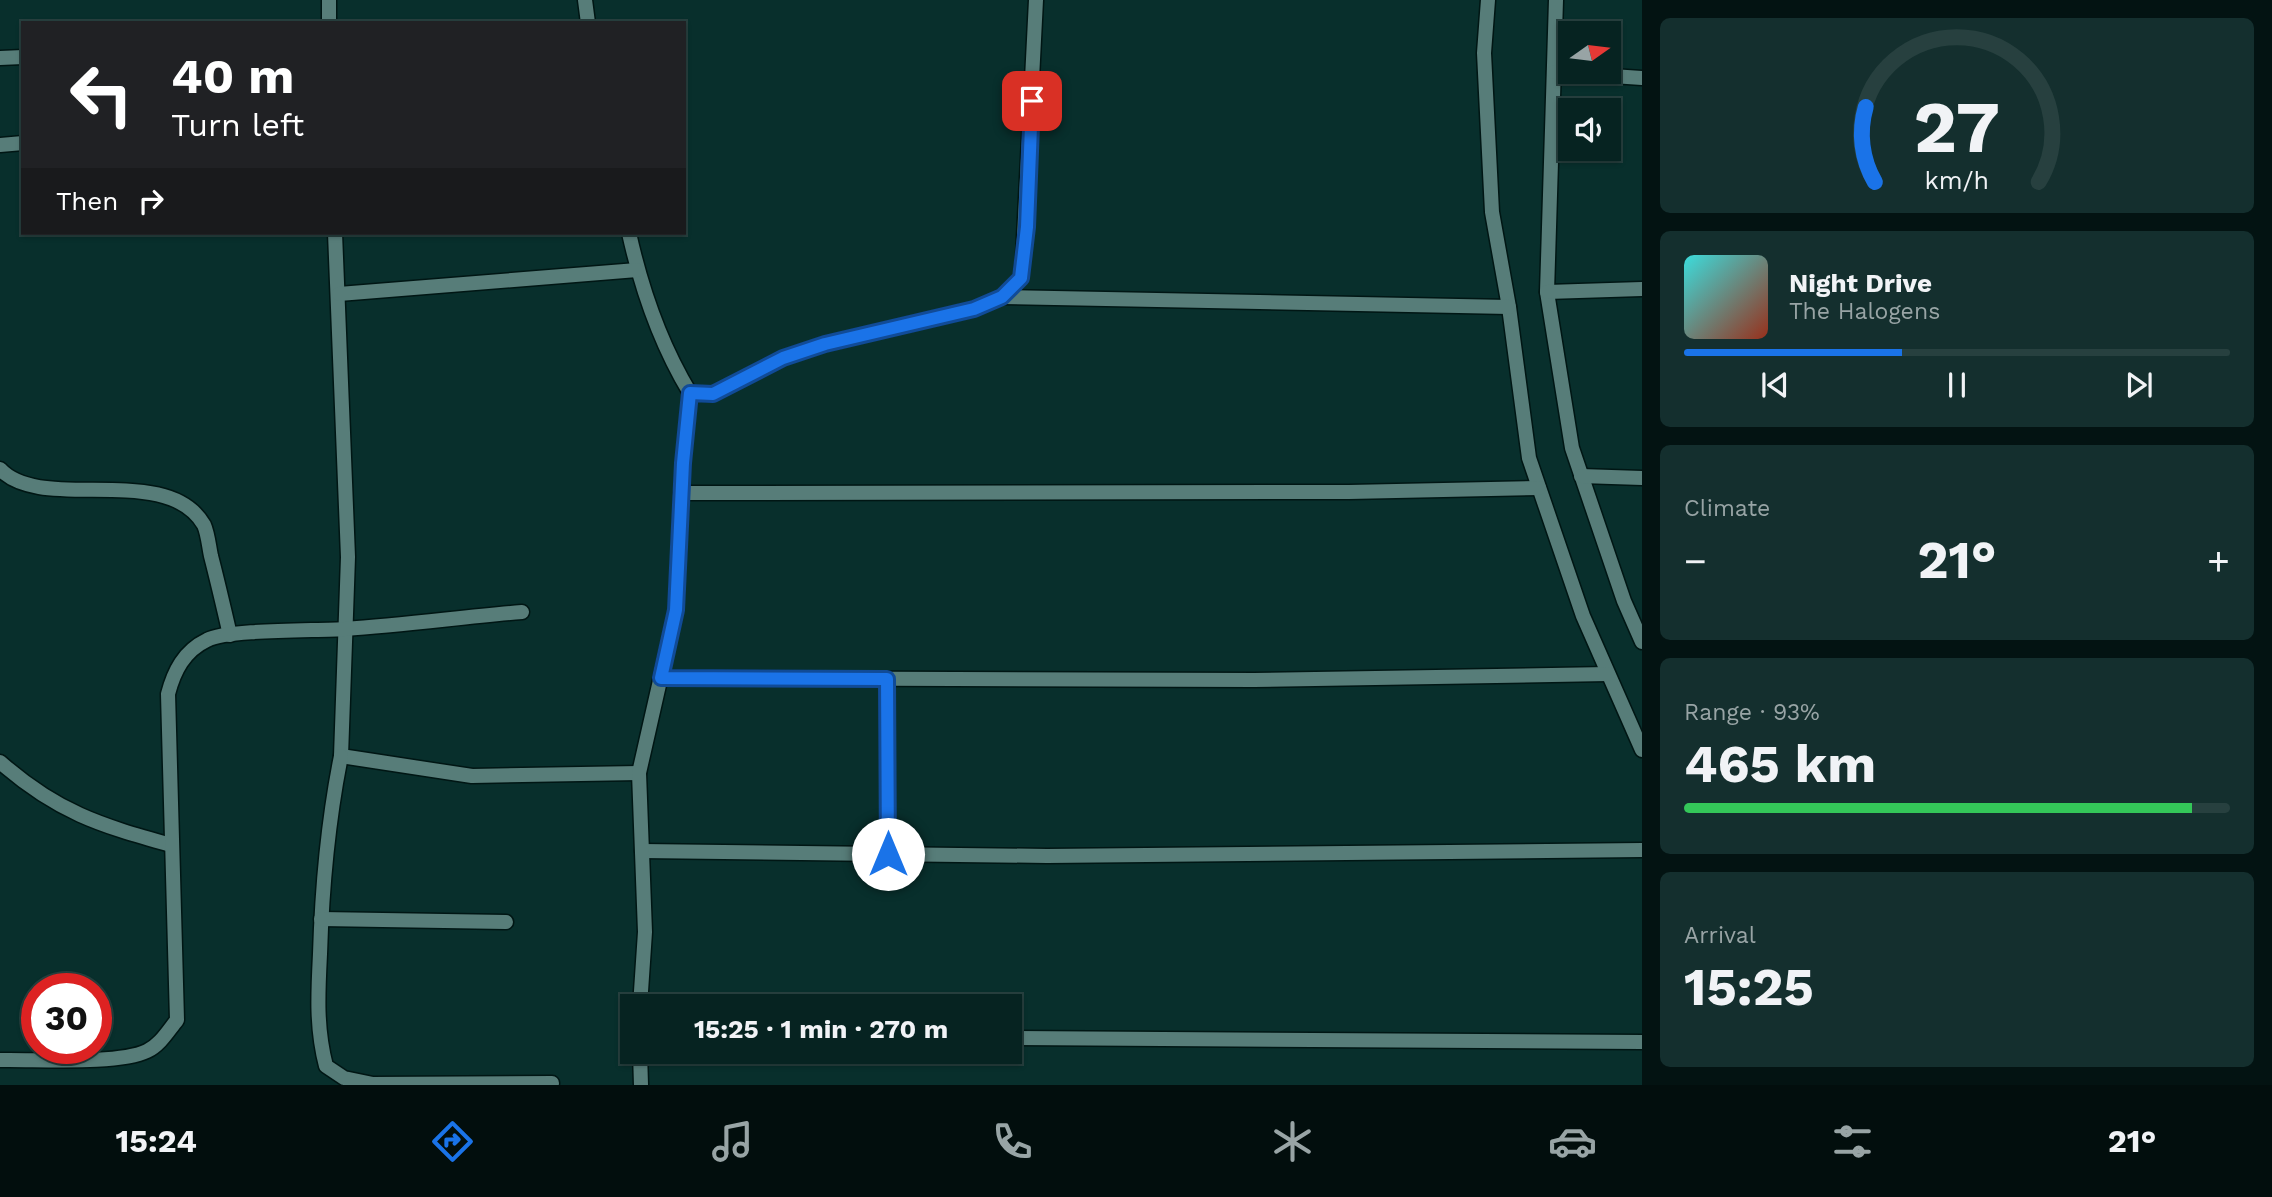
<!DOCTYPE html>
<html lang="en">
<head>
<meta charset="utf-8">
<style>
  :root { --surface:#062321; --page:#142f2e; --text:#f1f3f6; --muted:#98a4a5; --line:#27403f; --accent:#1a73e8 }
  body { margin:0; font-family:"Work Sans",sans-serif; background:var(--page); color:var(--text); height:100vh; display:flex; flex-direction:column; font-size:26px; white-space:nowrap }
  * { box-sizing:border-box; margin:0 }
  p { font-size:23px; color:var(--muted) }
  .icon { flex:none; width:38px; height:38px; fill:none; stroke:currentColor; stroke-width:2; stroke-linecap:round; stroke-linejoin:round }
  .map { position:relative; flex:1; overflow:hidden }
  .sheet { display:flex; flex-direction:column; gap:18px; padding:18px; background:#031312; width:630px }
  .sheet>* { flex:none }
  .hud { position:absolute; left:21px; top:21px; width:665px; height:214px; border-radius:0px; box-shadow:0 2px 5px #0004,0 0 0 2px var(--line); background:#202124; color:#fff; overflow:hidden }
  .needle { width:46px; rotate:76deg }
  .controls { position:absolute; left:1558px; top:21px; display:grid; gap:14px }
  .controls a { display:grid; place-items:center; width:63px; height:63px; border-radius:0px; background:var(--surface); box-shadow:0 2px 5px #0004,0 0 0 2px var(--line); font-size:35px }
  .speed { position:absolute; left:21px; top:973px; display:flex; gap:14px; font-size:35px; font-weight:700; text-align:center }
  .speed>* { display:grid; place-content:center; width:91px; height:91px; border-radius:50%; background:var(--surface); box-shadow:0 2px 5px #0004,0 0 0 2px var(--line); line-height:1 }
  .speed .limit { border:10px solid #d22; background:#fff; color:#111 }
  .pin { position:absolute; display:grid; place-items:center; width:60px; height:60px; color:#fff; margin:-30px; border-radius:14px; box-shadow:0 4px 10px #0006 }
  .me { position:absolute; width:77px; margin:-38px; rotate:0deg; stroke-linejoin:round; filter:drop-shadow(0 0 5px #0008) }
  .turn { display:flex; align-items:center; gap:24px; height:147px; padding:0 35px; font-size:32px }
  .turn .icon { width:91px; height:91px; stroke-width:2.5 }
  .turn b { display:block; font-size:49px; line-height:60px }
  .then { display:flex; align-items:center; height:66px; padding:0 35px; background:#0003; gap:14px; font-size:26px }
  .big { font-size:52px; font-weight:700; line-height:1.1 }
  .sheet .tile { flex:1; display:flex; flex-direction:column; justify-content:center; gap:10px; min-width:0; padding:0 24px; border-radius:10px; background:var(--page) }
  .sheet .dial { align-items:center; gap:0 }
  .dial svg { height:182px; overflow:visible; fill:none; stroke:var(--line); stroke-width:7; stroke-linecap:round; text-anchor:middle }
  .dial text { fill:var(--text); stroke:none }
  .song { display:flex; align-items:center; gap:21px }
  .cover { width:84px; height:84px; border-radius:10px; background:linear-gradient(135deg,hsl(180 70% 55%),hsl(10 70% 35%)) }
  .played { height:7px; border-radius:4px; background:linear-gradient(90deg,var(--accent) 40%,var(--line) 40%) }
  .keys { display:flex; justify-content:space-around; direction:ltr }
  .heat { display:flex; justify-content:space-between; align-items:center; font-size:38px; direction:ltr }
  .charge { height:10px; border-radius:5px; background:linear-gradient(90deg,#34c759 93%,var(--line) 0) }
  .trip { position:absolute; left:620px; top:994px; width:402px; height:70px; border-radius:0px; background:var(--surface); box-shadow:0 2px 5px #0004,0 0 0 2px var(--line); font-weight:700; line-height:70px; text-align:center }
  .menu { display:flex; height:112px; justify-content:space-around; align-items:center; background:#020e0d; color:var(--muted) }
  .menu .icon { width:49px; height:49px }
  .menu .active { color:var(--accent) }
  .menu b { font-size:32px; color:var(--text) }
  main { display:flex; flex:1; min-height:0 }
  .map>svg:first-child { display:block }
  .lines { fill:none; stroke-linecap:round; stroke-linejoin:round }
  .service-casing { stroke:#001614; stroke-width:17 }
  .minor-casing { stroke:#001614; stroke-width:17 }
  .service { stroke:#577d79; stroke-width:14 }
  .minor { stroke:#577d79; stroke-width:14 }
  .route-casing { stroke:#114b97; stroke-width:18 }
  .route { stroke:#1a73e8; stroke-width:12 }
</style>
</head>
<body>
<main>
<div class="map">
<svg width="1642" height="1085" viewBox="0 0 1642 1085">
  <rect width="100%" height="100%" fill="#082f2c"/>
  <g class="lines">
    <defs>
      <path id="service" d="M0,762C57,812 99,825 171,845"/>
      <g id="minor">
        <polyline points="329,0 329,23"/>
        <polyline points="585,0 588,23"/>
        <polyline points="1488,0 1484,53 1492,212 1509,307 1529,458 1583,616 1642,750"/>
        <polyline points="1556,0 1547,292 1572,448 1624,601 1642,642"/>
        <polyline points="0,58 23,57"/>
        <polyline points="1554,72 1642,78"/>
        <polyline points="0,145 23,143"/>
        <polyline points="335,233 348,557 341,756 472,776 639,773"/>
        <path d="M629,233C641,287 661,345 690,393L713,394L783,358L825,344L974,309L1002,297L1021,278L1023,257L1036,0"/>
        <polyline points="1547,292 1642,289"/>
        <polyline points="339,294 637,270"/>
        <polyline points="1002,297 1509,307"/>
        <path d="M0,469C41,514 167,461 204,525C208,534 209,547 211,556C218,583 224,609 230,635"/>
        <polyline points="1581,476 1642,478"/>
        <polyline points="681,493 1349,492 1539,488"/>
        <polyline points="661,678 1254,680 1608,674"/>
        <polyline points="887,679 888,854"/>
        <path d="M341,756C328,821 322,887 320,954C318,993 316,1028 326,1066L344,1078L373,1084L552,1083"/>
        <polyline points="642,851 1047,856 1642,850"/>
        <polyline points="321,919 506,922"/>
        <polyline points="640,1006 645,932 639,773 676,610 683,463 690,393"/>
        <polyline points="1010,1038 1642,1042"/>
        <polyline points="640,1052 641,1085"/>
        <path d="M0,1060C35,1059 118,1065 147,1051C160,1045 168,1031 177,1020L168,694C174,671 184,651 207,640C228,629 316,631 345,629C404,625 463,617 522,612"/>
      </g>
    </defs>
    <use href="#service" class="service-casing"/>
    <use href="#minor" class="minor-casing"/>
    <use href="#service" class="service"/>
    <use href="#minor" class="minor"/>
  </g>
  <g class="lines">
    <defs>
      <polyline id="route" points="888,854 887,679 661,678 676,610 683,463 690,393 713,394 783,358 825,344 974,309 1002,297 1021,278 1027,227 1032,101"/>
    </defs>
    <use href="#route" class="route-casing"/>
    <use href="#route" class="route"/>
  </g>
</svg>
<div class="controls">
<a><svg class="needle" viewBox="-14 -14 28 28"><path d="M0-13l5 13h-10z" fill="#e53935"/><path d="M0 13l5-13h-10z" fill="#98a4a5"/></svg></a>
<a><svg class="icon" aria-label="sound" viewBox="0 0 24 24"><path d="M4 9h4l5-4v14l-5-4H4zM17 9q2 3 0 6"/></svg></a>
</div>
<div class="speed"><div class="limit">30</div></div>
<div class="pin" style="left:1032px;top:101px;background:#d93025"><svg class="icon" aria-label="arrive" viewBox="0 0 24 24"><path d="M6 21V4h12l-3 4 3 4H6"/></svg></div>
<svg class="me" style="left:888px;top:854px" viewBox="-20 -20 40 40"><circle r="19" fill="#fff"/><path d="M0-13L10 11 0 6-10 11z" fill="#1a73e8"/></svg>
<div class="trip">15:25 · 1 min · 270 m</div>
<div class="hud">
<div class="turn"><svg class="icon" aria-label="left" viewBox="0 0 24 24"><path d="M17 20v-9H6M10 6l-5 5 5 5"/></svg><div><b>40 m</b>Turn left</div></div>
<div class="then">Then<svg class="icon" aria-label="right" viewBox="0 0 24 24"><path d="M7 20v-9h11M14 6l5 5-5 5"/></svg></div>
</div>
</div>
<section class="sheet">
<div class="tile dial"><svg viewBox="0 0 100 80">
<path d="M14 69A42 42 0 1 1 86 69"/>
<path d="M14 69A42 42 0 0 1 10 36" stroke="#1a73e8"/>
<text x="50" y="56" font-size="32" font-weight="700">27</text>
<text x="50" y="72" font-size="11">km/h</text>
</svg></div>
<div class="tile">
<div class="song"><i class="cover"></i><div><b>Night Drive</b><p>The Halogens</p></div></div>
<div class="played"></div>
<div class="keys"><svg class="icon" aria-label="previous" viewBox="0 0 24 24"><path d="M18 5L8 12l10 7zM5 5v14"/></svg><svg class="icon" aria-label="pause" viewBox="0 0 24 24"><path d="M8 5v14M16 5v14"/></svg><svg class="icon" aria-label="next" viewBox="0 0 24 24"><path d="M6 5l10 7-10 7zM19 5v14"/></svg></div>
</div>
<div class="tile"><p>Climate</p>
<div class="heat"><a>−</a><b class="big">21°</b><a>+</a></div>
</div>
<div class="tile"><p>Range · 93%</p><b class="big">465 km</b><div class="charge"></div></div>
<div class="tile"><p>Arrival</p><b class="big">15:25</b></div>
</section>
</main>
<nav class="menu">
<b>15:24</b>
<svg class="icon active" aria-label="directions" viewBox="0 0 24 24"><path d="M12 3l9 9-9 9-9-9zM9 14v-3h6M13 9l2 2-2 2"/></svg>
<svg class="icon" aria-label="music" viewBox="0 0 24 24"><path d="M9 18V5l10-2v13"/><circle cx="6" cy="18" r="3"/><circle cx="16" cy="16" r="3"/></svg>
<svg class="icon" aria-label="phone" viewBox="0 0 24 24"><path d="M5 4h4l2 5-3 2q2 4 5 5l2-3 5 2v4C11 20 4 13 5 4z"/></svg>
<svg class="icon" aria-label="climate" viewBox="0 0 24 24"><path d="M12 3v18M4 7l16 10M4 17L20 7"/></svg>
<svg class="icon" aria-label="car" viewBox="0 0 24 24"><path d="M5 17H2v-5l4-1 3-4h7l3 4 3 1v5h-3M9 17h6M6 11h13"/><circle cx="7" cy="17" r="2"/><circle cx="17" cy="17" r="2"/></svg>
<svg class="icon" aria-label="filters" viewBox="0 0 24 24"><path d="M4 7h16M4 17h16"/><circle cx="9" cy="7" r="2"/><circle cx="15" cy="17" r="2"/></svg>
<b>21°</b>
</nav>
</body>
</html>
